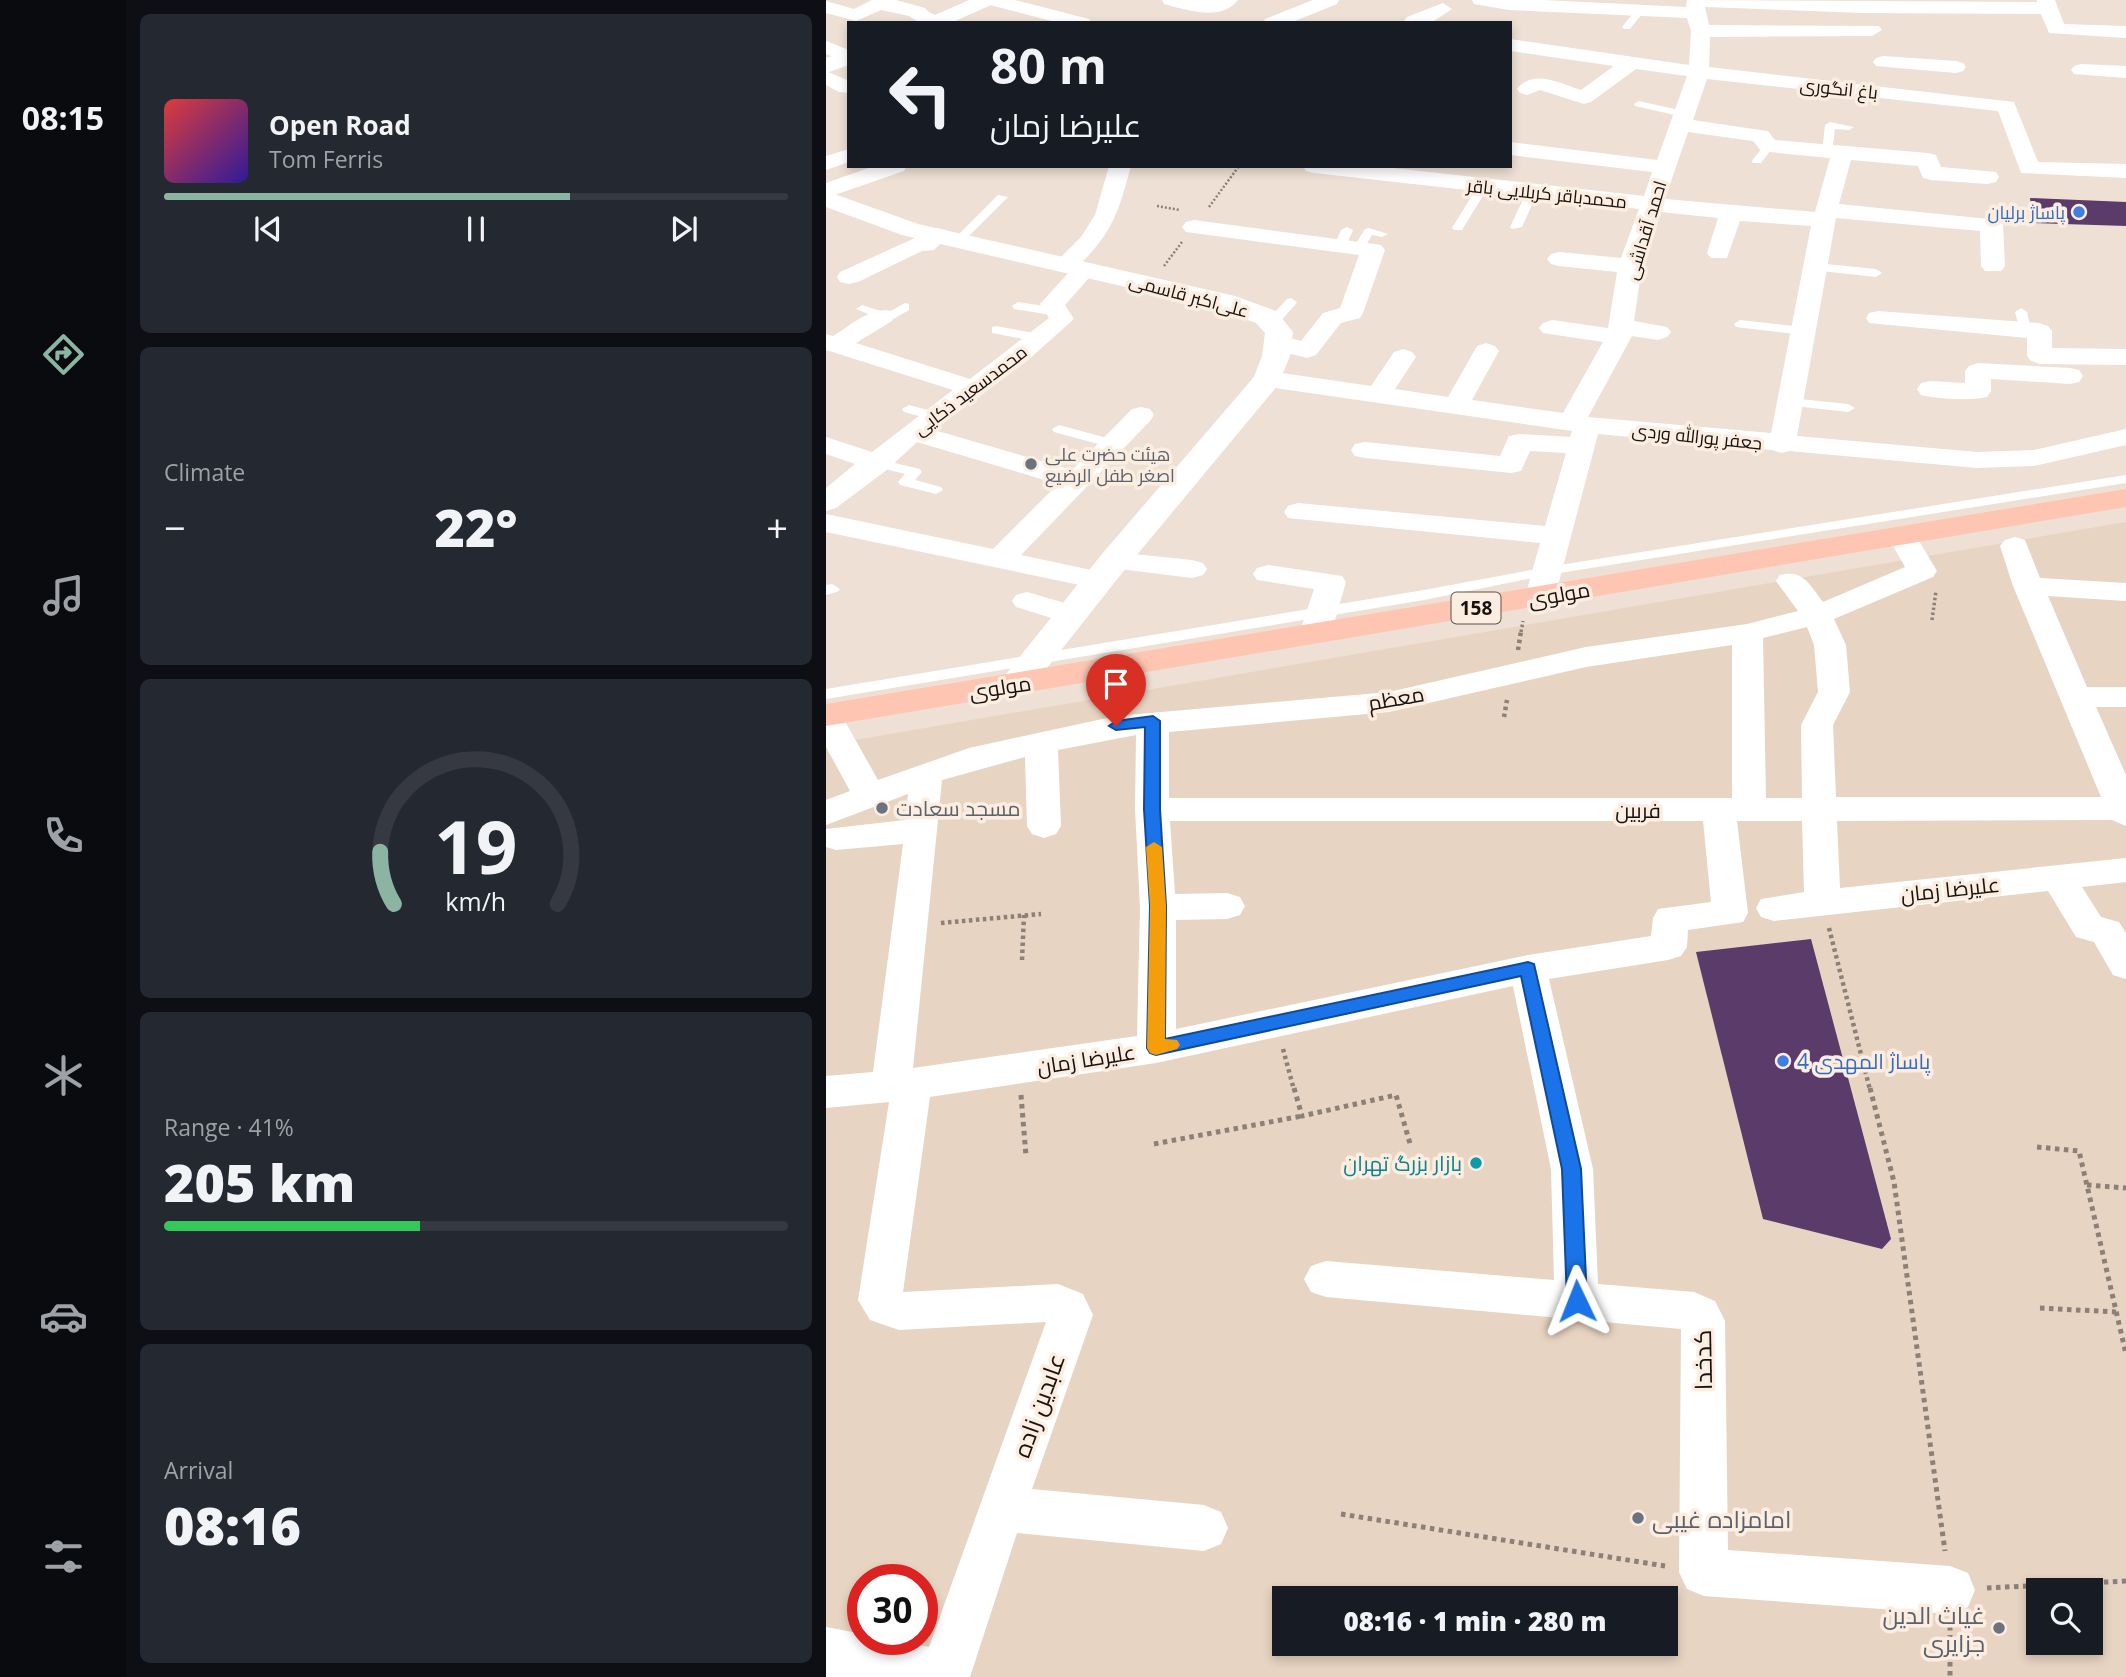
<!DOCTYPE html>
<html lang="en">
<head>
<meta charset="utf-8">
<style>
  :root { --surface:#171b24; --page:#242831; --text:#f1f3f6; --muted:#9ea1a6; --line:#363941; --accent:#8bb5a2 }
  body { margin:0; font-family:"Open Sans",Cairo,sans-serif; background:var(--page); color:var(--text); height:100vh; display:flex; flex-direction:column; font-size:26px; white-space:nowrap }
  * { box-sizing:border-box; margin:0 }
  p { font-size:23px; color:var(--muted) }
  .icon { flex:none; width:38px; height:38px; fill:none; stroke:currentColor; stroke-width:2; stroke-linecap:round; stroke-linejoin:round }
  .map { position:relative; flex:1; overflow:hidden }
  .side { display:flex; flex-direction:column; gap:14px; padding:14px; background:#0d0f14; width:700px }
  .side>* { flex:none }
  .guide { position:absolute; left:21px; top:21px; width:665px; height:147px; border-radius:0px; box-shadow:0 4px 10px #0003; background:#171b24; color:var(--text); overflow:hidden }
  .fabs { position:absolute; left:1200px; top:1578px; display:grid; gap:14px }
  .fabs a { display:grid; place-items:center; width:77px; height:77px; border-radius:0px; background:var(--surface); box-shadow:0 4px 10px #0003; font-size:35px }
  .speed { position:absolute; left:21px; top:1564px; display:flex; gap:14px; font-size:35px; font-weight:700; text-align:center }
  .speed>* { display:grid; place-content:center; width:91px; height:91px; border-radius:50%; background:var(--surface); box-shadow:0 4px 10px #0003; line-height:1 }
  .speed .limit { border:10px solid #d22; background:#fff; color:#111 }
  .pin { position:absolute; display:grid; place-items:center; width:60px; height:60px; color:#fff; margin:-72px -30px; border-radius:50% 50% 50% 0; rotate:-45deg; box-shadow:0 0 7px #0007 }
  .pin .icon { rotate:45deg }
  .me { position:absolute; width:77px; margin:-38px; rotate:358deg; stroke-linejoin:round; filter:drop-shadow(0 0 5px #0008) }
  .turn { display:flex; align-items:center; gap:24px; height:147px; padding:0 28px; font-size:32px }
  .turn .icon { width:91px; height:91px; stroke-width:2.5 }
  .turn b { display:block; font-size:49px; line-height:60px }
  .big { font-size:52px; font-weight:800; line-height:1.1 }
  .side .widget { flex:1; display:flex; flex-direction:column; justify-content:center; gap:10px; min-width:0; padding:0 24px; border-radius:10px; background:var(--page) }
  .side .dial { align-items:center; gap:0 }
  .dial svg { height:182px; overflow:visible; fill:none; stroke:var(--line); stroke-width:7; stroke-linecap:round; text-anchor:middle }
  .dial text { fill:var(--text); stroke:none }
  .song { display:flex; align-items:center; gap:21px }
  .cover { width:84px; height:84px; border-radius:10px; background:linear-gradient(135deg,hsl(0 70% 55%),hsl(250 70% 35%)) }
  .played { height:7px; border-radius:4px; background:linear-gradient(90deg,var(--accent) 65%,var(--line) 65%) }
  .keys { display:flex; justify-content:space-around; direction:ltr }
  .heat { display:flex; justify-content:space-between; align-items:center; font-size:38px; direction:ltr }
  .charge { height:10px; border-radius:5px; background:linear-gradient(90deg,#34c759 41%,var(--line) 0) }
  .trip { position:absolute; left:446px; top:1586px; width:406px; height:70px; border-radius:0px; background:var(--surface); box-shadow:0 4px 10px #0003; font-weight:800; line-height:70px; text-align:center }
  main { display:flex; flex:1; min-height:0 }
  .tabs { display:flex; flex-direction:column; width:126px; justify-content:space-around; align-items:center; background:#090b0e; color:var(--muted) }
  .tabs .icon { width:49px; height:49px }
  .tabs .selected { color:var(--accent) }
  .tabs b { font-size:32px; color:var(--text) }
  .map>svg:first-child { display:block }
  .built { fill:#e8d4c2; fill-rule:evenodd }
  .building { fill:#5a3b6a }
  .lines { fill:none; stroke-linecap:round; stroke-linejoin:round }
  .path-far3 { stroke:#8b8178; stroke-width:2.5; stroke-dasharray:2 2; stroke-linecap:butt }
  .path-far2 { stroke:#8b8178; stroke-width:3.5; stroke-dasharray:2.5 2.5; stroke-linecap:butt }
  .path-far1 { stroke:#8b8178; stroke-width:4.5; stroke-dasharray:3.5 3.5; stroke-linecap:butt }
  .path { stroke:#8b8178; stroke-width:5; stroke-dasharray:4.5 4.5; stroke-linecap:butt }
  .service { fill:#fff; fill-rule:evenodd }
  .minor { fill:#fff; fill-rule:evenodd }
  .tertiary { fill:#fff; fill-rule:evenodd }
  .primary { fill:#fec5b3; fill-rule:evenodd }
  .route { fill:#1a73e8; stroke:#114b97; stroke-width:2 }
  .slow { fill:#f59e0b }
  .shop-dot { fill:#3f7fe0; stroke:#fcede1; stroke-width:2.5 }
  .worship-dot { fill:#6b7280; stroke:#fcede1; stroke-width:2.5 }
  .culture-dot { fill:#0f9aa8; stroke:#fcede1; stroke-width:2.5 }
  .labels { text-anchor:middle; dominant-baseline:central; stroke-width:7; stroke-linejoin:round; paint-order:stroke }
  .far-street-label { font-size:18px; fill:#17120e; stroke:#fcede1 }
  .far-shop-label { font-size:18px; fill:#366cbe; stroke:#fcede1; text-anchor:end }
  .far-worship-label { font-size:18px; fill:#5b616d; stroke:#fcede1; text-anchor:start }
  .shield { fill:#fcede1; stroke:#5c544d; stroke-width:2 }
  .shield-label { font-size:19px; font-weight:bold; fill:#17120e }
  .street-label { font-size:21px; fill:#17120e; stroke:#fcede1 }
  .worship-label { font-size:21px; fill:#5b616d; stroke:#fcede1; text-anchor:start }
  .shop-label { font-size:21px; fill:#366cbe; stroke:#fcede1; text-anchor:start }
  .culture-label { font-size:21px; fill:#0d838f; stroke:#fcede1; text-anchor:end }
  .near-street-label { font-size:24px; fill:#17120e; stroke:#fcede1 }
  .near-worship-label { font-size:24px; fill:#5b616d; stroke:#fcede1; text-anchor:start }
</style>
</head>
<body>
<main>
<nav class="tabs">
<b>08:15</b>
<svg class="icon selected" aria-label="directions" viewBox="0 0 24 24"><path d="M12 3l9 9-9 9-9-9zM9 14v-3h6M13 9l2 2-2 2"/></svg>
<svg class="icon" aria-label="music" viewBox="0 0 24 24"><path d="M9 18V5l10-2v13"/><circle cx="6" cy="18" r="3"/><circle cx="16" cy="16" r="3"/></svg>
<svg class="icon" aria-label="phone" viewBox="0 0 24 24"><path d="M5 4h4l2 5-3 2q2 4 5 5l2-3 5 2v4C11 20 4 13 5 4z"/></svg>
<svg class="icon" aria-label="climate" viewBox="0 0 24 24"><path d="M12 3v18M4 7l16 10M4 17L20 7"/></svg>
<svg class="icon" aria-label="car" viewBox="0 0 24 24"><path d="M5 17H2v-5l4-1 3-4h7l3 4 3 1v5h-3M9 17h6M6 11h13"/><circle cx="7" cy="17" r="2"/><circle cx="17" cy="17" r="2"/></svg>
<svg class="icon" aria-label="filters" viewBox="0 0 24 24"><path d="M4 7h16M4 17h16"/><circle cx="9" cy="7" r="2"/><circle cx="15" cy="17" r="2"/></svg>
</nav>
<section class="side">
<div class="widget">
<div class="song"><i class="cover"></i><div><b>Open Road</b><p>Tom Ferris</p></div></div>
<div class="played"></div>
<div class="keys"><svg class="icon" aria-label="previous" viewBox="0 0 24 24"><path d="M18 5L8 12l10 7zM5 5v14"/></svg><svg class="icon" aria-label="pause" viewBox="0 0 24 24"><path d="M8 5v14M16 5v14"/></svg><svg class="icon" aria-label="next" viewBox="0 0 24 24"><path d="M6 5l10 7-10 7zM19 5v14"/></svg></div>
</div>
<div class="widget"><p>Climate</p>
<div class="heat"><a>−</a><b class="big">22°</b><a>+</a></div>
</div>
<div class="widget dial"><svg viewBox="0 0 100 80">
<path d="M14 69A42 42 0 1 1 86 69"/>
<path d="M14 69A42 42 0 0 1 8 46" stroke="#8bb5a2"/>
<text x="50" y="56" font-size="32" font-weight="700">19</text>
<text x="50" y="72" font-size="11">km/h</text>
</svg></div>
<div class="widget"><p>Range · 41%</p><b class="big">205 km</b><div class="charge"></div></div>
<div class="widget"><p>Arrival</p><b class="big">08:16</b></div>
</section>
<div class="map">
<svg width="1300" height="1677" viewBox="0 0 1300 1677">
  <rect width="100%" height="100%" fill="#eee0d4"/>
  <path class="built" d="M1300,522V1677H0V745ZM37,1580H96V1640H37ZM1213,1591H1265V1643H1213ZM458,1598H840V1643H458Z"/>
  <g class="building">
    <polygon points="1204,198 1300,202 1300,226 1207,223"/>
    <polygon points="985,939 1065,1239 1056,1249 937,1219 870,952"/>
  </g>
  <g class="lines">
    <g class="path-far3">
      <polyline points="331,206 354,210"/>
      <polyline points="383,207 413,166"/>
      <polyline points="338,266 356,242"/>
    </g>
    <g class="path-far2">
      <polyline points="1106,620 1110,591"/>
      <polyline points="695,632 697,621"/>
    </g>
    <g class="path-far1">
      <polyline points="692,650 695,631"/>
      <polyline points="678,717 681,700"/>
      <polyline points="115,923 215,914"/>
      <polyline points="1003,928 1044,1090"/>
      <polyline points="196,960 198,915"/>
      <polyline points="457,1049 468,1090"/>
    </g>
    <g class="path">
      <polyline points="468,1088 476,1116 570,1095 585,1147"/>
      <polyline points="1044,1088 1068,1182 1119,1551"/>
      <polyline points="195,1095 200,1156"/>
      <polyline points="328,1144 476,1116"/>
      <polyline points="1211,1147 1253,1151 1300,1354"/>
      <polyline points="1261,1185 1300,1188"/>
      <polyline points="1214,1308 1290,1312"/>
      <polyline points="515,1514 839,1566"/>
      <polyline points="1161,1588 1300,1581"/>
      <polyline points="1124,1626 1124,1677"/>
    </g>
    <g class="service">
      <polygon points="811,8 819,10 804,29 798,29 796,27"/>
      <polygon points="813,101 862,112 863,114 858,117 809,106 808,104"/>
      <polygon points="1004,122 1028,127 1023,130 1009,129 1006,151 1001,154 996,151 999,125"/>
      <polygon points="939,144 948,146 935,163 927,163 926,161"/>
      <polygon points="653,184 663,186 636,230 628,230 626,228"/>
      <polygon points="702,189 712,191 696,227 686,229 684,227"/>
      <polygon points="172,195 182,197 137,242 129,242 129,238"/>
      <polygon points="521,227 527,230 520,246 510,248 508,246 515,230"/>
      <polygon points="543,228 562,234 556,237 546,235 537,250 529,250 527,248 539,229"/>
      <polygon points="990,263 1050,269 1056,273 1050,277 986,270 984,267"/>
      <polygon points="465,298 471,302 469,305 450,326 442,326 442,320 461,299"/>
      <polygon points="192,302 231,308 237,312 231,316 188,309 186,306"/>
      <polygon points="79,303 83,304 83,310 62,322 30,309 36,305 61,313"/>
      <polygon points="1195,308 1201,312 1205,330 1203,333 1195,333 1189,312"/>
      <polygon points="914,320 978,327 984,331 978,335 910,327 908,324"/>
      <polygon points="170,326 213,334 219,338 213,342 166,333 166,327"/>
      <polygon points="964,398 1022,404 1029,408 1022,412 959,405 959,399"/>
      <polygon points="83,405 113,413 115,416 108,420 78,412 76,409"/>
      <polygon points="233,425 292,441 294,444 287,448 228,432 226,429"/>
      <polygon points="52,459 94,469 96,472 89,480 115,487 117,490 110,494 74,485 72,482 79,474 47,466 47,460"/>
      <polygon points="1300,475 1300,483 721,575 598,600 0,699 0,689 598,590 721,567"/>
      <polygon points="6,584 14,589 11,592 0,595 0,585"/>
    </g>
    <g class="minor">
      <path d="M46,0H70L99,8C104,16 114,14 120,22L94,23L83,16L55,10L30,21L0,13V1L28,9Z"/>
      <polygon points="158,0 189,0 263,19 265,23 233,23 160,4"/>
      <path d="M336,0H412C395,22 361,10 338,4Z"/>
      <polygon points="487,0 513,0 511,4 464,23 437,23 439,19"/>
      <path d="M646,0H717L860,7L861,0L1211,2V0H1229L1238,24L1300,26V38L1223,33L1215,14L1037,13L879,7L883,25L1053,26L1056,30L1046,36L884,37L883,67L1188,102L1212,162L1300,164V178L1195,173L1172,111L881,79L867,120L934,130L942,131L949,140L1102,153L1110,155L1115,167L1170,172L1173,177L1170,182L1162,184L1105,180L1097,178L1092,166L1025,160L1013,204L1173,220L1177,225L1179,266L1175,271H1159L1155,266L1154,231L1010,218L971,436L1151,452L1208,450L1300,429V445L1208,466L1151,468L963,451L956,453L946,450L772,434L729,597L725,603L714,606L703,603L699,597L714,543L462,518L458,512L462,506L472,503L719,526L740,453L704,451L695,471L685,473L539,458L529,456L525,450L529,444L539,442L674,456L683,436L693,434L744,437L746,431L442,387L433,385L429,379L433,373L442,371L545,386L568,352L577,349L586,352L590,357L569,389L622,397L651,346L660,343L669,346L673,351L646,400L737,413L777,342L717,333L713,328L717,323L726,320L782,328L791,272L733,266L725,264L721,259L725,254L733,252L795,258L813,209L488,173L480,171L477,166H549L818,196L826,172L684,155V142L831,160L861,76L810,69L765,102L758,104L714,90L701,95L694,93L691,89C707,68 735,84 755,90L788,66L684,51V39L863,65L865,31L861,18L683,10L648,4ZM862,132L927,141L935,151L943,152L1004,158L989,212L839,199ZM835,212L892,218L881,253L885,258H901L914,221L985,226L945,433L762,417L806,336L832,340L841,337L845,332L841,327L808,321L816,266Z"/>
      <polygon points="617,3 626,9 605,23 578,21 581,17"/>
      <polygon points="0,41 23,50 23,63 0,54"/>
      <polygon points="1057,56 1130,61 1137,63 1140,67 1137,71 1130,73 1050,66 1047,62 1050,58"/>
      <polygon points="1255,64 1300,66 1300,78 1248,74 1245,70 1248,66"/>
      <polygon points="0,71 23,81 23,93 13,92 0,85"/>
      <polygon points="23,149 23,162 0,170 0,156"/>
      <polygon points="48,166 81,166 78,171 0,198 0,183"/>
      <path d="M283,166H305C293,209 288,231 255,263L267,264L271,269L239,305L248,319L202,360L108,430L246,470L306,409L315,407L324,409L328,415L324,421L195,555L284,574L288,580L284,586L273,589L0,532V514L167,549L232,484L91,442L62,469L10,508L0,511V488L29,464L0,454V437L46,452L127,390L0,350V334L7,336C24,326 45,306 66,311L69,316L66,321L30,343L144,379L223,318L214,304L245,270L232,269L228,264L255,237L269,215Z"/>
      <polygon points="368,220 555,245 559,250 537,313 534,318 515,323 490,355 481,358 443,348 439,343 443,338 452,335 475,341 497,313 514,308 533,255 360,232 356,227 360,222"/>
      <polygon points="111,228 119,230 123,235 108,250 96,251 32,282 23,284 14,282 11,277 14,272"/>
      <polygon points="1052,311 1213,323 1222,326 1226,331 1226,348 1300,349 1300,365 1214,364 1205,361 1201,356 1201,338 1043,323 1040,318 1043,313"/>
      <path d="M1152,363L1244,368L1253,370L1257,376L1253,382L1244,384L1165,379V391L1161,397C1142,401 1114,399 1095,395L1091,389L1095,383L1104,381L1139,383V371L1143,366Z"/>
      <path d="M1076,526L1086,529L1111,571L1107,577L1008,619L1020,645L1024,692L1007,725L1010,797H1275L1187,586L1174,546L1179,540L1189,537L1199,540L1214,578L1300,583V601L1222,596L1261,687H1300V707H1270L1300,775V826L1286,820L1011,821L1014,888L1300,858V882L1256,887L1275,917L1293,922L1300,933V979L1287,975L1268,942L1250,937L1222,891L948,921L935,917L930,908L935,899L978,892L976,821H911L922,913L917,922L862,930L861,947L855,956L842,960L723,979L767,1169L772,1284L868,1292L889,1301L899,1321L902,1550L1124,1566L1142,1573L1149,1590L1142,1607L1124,1614L878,1596L861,1589L853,1572L855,1329L500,1297L485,1292L478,1279L485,1266L500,1261L728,1280L725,1169L687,986L330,1063L104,1097L77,1292L232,1284L257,1294L267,1315L206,1489L378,1505L395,1512L402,1528L395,1544L378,1551L191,1533L144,1677H0V1627L37,1634V1640H65L103,1647L220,1322L73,1330L44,1320L32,1300L63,1102L0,1108V1076L47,1072L77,844L10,850L0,847V829L79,820L82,794L0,825V800L24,791L0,747V706L12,709L52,780L143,748L290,716L563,692L760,647L921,624L972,611L950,581L954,575C977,569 984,585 997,602L1079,567L1061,535L1066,529ZM981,627L988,645L992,692L975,725L976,798H940L937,638ZM906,645V798H343V732L563,712L760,667ZM310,735L309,809L314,907L311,1036L87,1068L116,780L199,757L201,826L206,834L218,838L230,834L235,826L232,750ZM344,821H877L885,902L832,909L827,918L825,936L702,955L350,1029V920L401,919L414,915L419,906L414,897L401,893L349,894Z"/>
      <polygon points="288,552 366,560 377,563 381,569 377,575 366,578 278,567 273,561 278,555"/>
      <polygon points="442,565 516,576 520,582 505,634 500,641 489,643 478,641 473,634 488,589 431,580 427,574 431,568"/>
      <polygon points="201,592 256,608 260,615 256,622 245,624 190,607 186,601 190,595"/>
    </g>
    <g class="tertiary">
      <polygon points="143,0 170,0 167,4 125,23 97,23 100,19"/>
      <polygon points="23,51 23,65 0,73 0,58"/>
      <polygon points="0,191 92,224 409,296 450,311 467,332 464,356 452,385 300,568 202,692 190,695 178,692 172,684 276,554 428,377 436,356 439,333 430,323 390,308 76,235 0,207"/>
    </g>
    <polygon class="primary" points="1300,489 1300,507 0,726 0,704"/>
  </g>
  <polygon class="route" points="327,716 334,721 334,809 340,906 339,1039 702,962 708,964 755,1169 761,1301 758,1307 751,1309 744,1307 741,1301 736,1169 695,976 330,1055 324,1053 321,1048 324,906 318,809 319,727 290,730 283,726 290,721"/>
  <polygon class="slow" points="328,842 336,847 340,906 339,1039 351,1040 354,1045 351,1049 330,1055 324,1053 321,1048 324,906 320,847"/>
  <g class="shop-dot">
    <circle cx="1253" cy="212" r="7"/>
    <circle cx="957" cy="1061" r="7"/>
  </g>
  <g class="worship-dot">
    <circle cx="205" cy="464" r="7"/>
    <circle cx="56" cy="808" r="7"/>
    <circle cx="812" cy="1518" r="7"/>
    <circle cx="1173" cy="1628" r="7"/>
  </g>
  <circle class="culture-dot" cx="650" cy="1163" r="7"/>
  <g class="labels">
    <g class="far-street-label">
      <text transform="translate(1013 88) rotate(6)">باغ انگوری</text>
      <text transform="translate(721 193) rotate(6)">محمدباقر کربلایی باقر</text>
      <text transform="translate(819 230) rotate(-73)">احمد آقداشی</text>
      <text transform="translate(363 295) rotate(15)">علی‌اکبر قاسمی</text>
      <text transform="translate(144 390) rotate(-37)">محمدسعید ذکایی</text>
      <text transform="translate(871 436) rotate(6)">جعفر پورالله وردی</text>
    </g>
    <g class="far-shop-label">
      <text x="1239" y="212">پاساژ برلیان</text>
    </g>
    <g class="far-worship-label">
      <text x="219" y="454">هیئت حضرت علی<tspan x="219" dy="21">اصغر طفل الرضیع</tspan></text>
    </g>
    <rect class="shield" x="625.5" y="592.5" width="49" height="31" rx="5"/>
    <g class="shield-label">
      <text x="650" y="608">158</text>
    </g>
    <g class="street-label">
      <text transform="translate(733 594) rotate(-10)">مولوی</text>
      <text transform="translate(174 687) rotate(-9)">مولوی</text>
      <text transform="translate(570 698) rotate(-10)">معظم</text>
      <text x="812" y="810">فربین</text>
      <text transform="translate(1124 889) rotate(-6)">علیرضا زمان</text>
      <text transform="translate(260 1059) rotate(-9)">علیرضا زمان</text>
    </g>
    <g class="worship-label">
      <text x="70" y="808">مسجد سعادت</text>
    </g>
    <g class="shop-label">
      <text x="971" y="1061">پاساژ المهدی 4</text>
    </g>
    <g class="culture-label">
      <text x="636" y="1163">بازار بزرگ تهران</text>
    </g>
    <g class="near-street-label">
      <text transform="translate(876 1360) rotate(-91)">کدخدا</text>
      <text transform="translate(212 1405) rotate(-70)">عابدین زاده</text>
    </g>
    <g class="near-worship-label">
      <text x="826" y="1518">امامزاده غیبی</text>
      <text x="1159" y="1614" text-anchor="end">غیاث الدین<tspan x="1159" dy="28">جزایری</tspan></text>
    </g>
  </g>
</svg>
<div class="fabs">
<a><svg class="icon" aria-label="search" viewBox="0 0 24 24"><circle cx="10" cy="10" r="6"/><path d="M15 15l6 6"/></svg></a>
</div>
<div class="speed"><div class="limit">30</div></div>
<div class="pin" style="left:290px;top:726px;background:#d93025"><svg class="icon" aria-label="arrive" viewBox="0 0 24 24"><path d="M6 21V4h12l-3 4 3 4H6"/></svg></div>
<svg class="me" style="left:751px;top:1301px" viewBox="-20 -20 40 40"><path d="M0-17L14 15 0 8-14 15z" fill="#1a73e8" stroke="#fff" stroke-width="4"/></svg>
<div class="trip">08:16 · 1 min · 280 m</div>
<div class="guide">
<div class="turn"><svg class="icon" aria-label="left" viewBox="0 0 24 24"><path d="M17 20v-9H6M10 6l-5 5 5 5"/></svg><div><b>80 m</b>علیرضا زمان</div></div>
</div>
</div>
</main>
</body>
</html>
